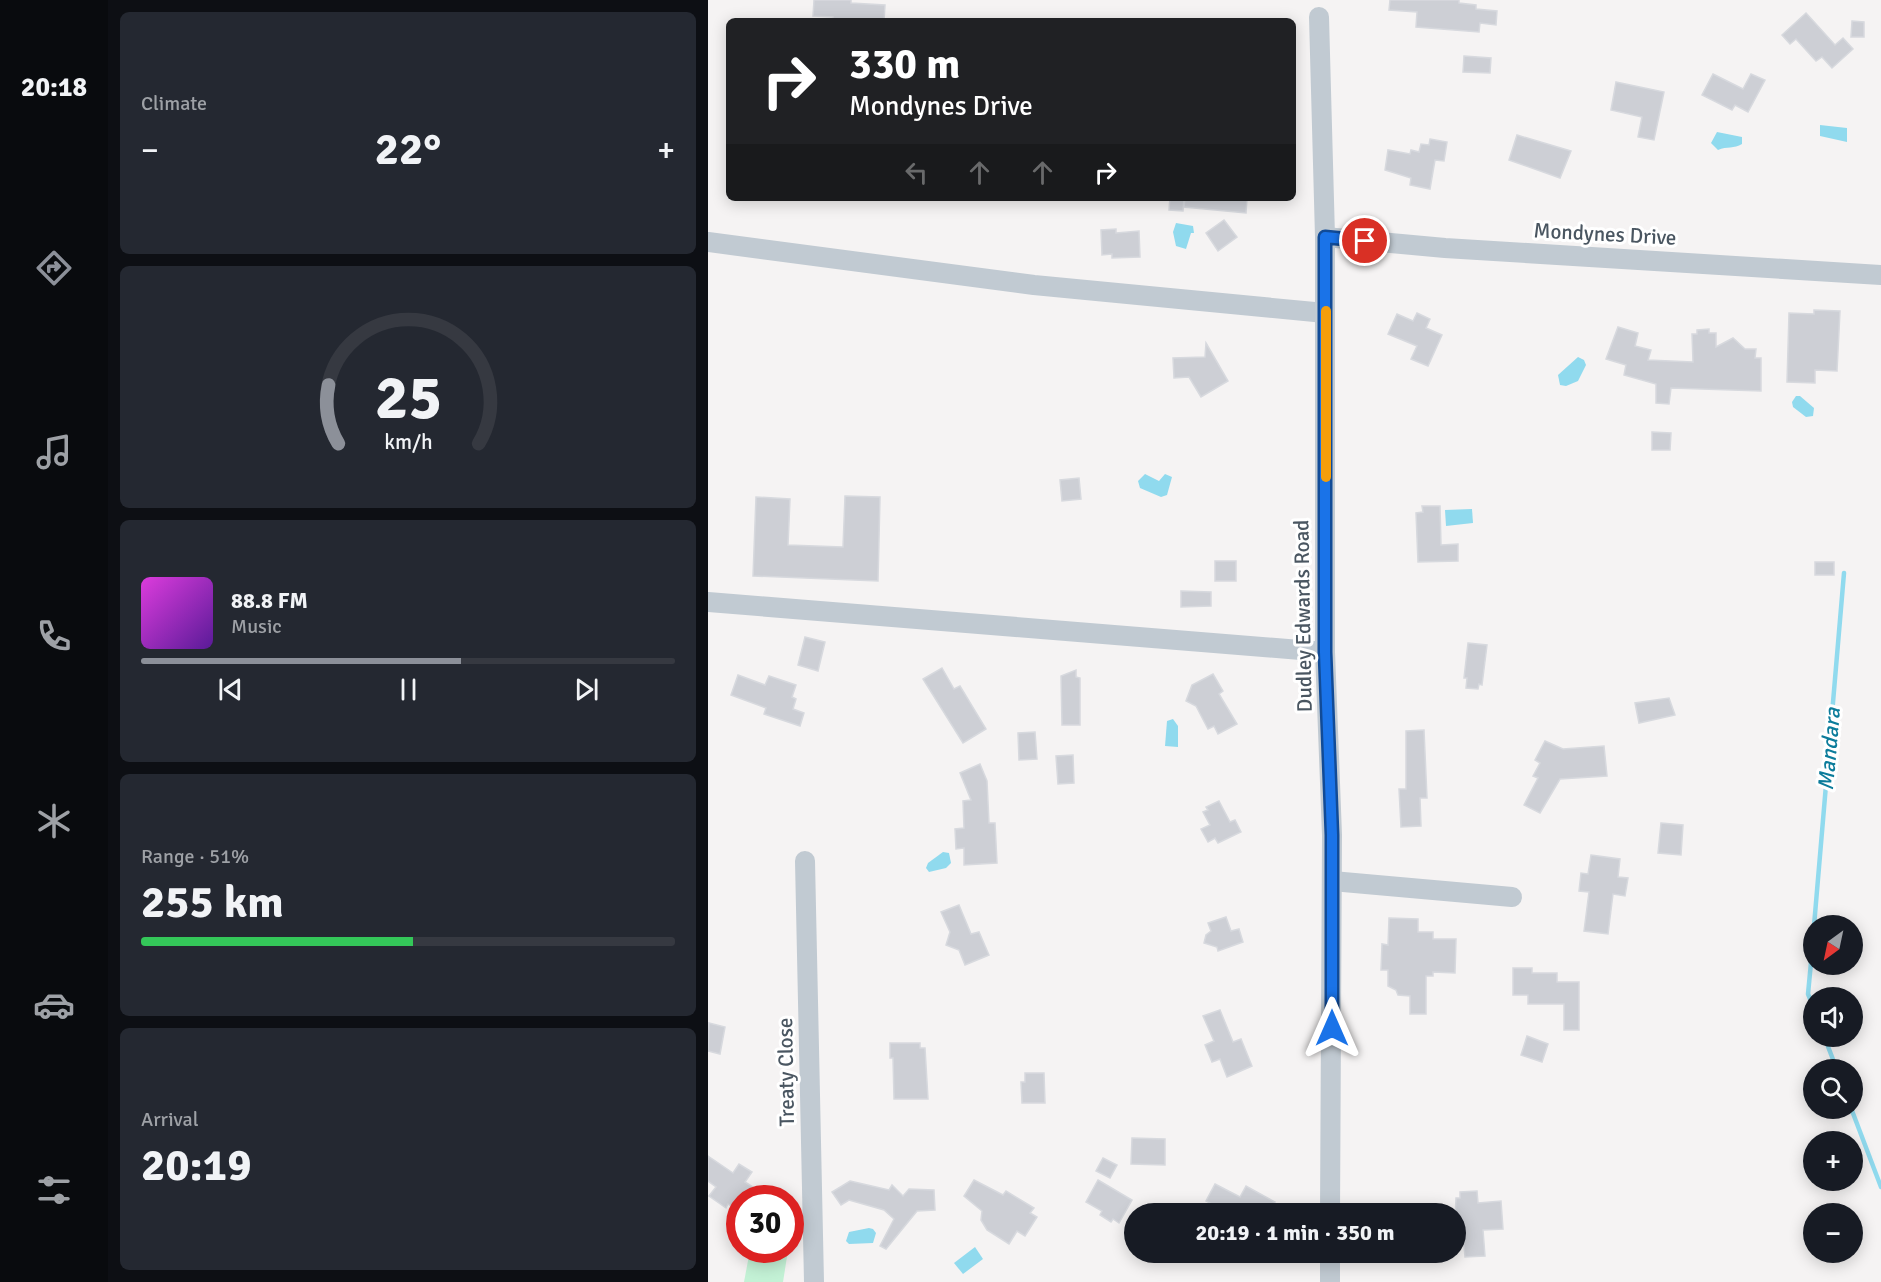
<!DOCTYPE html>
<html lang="en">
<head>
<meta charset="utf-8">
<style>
  :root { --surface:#171b24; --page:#242831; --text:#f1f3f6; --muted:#9ea1a6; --line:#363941; --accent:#8c9099 }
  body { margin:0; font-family:Signika,sans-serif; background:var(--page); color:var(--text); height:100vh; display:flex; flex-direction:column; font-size:22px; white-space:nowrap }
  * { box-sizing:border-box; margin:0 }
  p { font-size:20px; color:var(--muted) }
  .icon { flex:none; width:33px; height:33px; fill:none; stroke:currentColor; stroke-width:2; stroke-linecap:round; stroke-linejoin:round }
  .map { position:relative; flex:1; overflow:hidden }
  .panel { display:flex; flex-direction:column; gap:12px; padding:12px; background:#0d0f14; width:600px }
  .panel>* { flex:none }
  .guide { position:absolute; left:18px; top:18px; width:570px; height:183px; border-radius:9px; box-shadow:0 3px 15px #0003; background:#202124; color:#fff; overflow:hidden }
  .needle { width:39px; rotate:213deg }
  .fabs { position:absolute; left:1095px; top:915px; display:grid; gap:12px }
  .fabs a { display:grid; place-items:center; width:60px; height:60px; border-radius:50%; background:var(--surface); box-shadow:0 3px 15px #0003; font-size:30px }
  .speed { position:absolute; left:18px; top:1185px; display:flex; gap:12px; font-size:30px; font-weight:700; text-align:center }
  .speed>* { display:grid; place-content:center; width:78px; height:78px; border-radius:50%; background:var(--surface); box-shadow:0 3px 15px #0003; line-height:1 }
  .speed .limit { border:9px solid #d22; background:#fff; color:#111 }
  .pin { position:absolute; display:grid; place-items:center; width:51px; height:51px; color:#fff; margin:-26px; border:3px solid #fff; border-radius:50%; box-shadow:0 2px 6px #0007 }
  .me { position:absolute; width:66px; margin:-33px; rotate:0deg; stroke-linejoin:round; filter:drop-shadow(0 0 4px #0008) }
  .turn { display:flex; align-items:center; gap:21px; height:126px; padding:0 24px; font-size:27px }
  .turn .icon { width:78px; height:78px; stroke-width:2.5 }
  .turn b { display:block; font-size:42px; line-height:51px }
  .lanes { display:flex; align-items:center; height:57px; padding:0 24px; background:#0003; justify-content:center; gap:30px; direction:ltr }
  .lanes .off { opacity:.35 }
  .big { font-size:45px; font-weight:700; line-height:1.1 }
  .panel .card { flex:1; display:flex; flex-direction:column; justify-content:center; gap:9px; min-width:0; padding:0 21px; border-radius:9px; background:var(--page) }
  .panel .dial { align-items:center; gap:0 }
  .dial svg { height:156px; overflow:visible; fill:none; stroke:var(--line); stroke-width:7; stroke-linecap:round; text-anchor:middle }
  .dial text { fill:var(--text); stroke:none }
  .song { display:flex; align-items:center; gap:18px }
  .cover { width:72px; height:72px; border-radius:9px; background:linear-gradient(135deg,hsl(300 70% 55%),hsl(270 70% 35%)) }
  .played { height:6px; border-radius:3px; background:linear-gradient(90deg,var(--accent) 60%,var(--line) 60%) }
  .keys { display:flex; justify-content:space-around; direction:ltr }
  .heat { display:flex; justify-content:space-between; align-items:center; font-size:33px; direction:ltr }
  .charge { height:9px; border-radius:4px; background:linear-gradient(90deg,#34c759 51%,var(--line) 0) }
  .trip { position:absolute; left:416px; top:1203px; width:342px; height:60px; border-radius:30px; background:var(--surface); box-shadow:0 3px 15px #0003; font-weight:700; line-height:60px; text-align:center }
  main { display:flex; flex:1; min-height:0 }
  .dock { display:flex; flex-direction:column; width:108px; justify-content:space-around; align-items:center; background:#090b0e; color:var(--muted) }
  .dock .icon { width:42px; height:42px }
  .dock .active { color:var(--accent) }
  .dock b { font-size:27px; color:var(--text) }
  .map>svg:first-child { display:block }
  .green { fill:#c3f1d5 }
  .water { fill:#90daee }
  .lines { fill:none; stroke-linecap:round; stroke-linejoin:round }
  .stream { stroke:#90daee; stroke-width:4.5 }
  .building { fill:#cdcfd5; stroke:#d7d9de; stroke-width:1.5 }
  .minor { stroke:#c1cad2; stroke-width:20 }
  .route-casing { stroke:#114b97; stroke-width:15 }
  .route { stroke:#1a73e8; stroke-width:10 }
  .slow { stroke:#f59e0b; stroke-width:10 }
  .labels { text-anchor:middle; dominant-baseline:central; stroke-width:6; stroke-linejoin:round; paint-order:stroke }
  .street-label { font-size:21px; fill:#4a5661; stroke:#fff }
  .water-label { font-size:22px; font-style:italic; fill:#0c7c9b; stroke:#fff }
</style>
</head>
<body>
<main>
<nav class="dock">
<b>20:18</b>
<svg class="icon active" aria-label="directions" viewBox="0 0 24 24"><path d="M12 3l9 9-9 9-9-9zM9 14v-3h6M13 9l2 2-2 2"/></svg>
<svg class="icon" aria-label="music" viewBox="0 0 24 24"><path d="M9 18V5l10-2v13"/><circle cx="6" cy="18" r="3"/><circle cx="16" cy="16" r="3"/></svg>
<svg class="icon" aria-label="phone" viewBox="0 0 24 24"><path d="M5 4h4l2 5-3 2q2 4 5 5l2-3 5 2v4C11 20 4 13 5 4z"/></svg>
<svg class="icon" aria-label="climate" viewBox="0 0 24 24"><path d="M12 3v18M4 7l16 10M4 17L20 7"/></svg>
<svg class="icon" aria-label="car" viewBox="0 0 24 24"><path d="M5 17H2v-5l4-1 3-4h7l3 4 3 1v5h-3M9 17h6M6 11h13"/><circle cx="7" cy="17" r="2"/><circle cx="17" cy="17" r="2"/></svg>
<svg class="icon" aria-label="filters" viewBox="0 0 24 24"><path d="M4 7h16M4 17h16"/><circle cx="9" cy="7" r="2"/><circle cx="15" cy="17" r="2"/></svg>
</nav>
<section class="panel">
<div class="card"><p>Climate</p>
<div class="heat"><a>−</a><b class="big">22°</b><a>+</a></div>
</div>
<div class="card dial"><svg viewBox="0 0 100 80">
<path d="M14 69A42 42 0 1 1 86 69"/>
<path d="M14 69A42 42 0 0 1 9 39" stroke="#8c9099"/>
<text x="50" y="56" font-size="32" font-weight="700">25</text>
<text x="50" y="72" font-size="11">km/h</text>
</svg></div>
<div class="card">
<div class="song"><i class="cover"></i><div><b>88.8 FM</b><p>Music</p></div></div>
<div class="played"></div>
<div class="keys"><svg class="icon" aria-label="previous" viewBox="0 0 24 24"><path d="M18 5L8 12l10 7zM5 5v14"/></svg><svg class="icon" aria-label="pause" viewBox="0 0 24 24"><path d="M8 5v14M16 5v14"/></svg><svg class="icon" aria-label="next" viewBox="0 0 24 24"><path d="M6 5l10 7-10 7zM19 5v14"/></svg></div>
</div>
<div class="card"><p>Range · 51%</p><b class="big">255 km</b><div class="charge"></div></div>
<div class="card"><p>Arrival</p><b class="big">20:19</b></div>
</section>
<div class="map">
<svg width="1173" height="1282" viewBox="0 0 1173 1282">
  <rect width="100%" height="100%" fill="#f5f3f3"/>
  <polygon class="green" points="42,1250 80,1250 75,1282 36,1282"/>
  <g class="water">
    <polygon points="1112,125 1139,128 1139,142 1112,136"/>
    <path d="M1009,132L1034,137V144C1026,149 1019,146 1010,150L1003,143Z"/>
    <polygon points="468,223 485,226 486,233 483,233 478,249 468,246 465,232"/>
    <polygon points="870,357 876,360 878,365 870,381 858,386 852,385 850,375"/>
    <polygon points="1088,396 1092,396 1106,408 1105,416 1098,417 1085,407 1084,402"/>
    <polygon points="437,474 451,481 457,474 464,477 459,495 453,497 432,488 430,481"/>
    <polygon points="764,509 765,523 738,526 737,510"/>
    <polygon points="465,719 470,726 470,747 457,746 459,721"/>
    <polygon points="235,852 241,853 243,863 238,868 221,872 218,868 220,863"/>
    <polygon points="161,1228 165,1229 168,1233 165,1243 141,1244 138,1241 141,1232"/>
    <polygon points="267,1247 275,1259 255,1274 246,1263"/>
  </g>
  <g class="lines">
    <g class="stream">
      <polyline points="1106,926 1136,573"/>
      <polyline points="1106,931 1100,994 1106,1008"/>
      <polyline points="1116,1036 1129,1070"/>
      <polyline points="1143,1108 1173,1187"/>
    </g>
  </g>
  <g class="building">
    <polygon points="106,0 143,0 143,3 177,5 176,21 125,21 125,17 105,16"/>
    <polygon points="682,0 751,0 751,3 768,5 768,9 789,11 788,25 772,23 771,32 708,27 709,12 681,10"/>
    <polygon points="1098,13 1127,45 1135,38 1145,49 1124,68 1114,57 1108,61 1088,39 1082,44 1074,35"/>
    <polygon points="1144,21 1156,22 1156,37 1143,37"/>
    <polygon points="756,56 783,58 782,73 755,72"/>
    <polygon points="1005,74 1035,89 1043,74 1057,80 1040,112 1027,105 1024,110 994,95"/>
    <polygon points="908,82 956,92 946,140 930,137 934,117 903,110"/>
    <polygon points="809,135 863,151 852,178 801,160"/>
    <polygon points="722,139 739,142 736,161 727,160 722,189 702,185 703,178 677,170 680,150 702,154 703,150 711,152 713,144 721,145"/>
    <polygon points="462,198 476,198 475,211 461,210"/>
    <polygon points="477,198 539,198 538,213 476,207"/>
    <polygon points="516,220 529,237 510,251 498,233"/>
    <polygon points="408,229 408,233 431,231 432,257 404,258 404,254 394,255 393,230"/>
    <polygon points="1106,310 1132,311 1129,371 1107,370 1107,383 1079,382 1081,313 1106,314"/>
    <polygon points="709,313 722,319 718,328 734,335 720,366 703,359 709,346 680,334 689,314 705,321"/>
    <polygon points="910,327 930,333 927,346 943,350 940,360 985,362 984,334 989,334 989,330 1001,329 1001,333 1008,333 1008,347 1025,338 1037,349 1048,349 1047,358 1053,358 1053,391 963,388 961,404 948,403 948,384 916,375 918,365 898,359"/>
    <polygon points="498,343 520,381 493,397 481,377 466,378 465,358 497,357"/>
    <polygon points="944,432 963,433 962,450 944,450"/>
    <polygon points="371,478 373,499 354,501 352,480"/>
    <polygon points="137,496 172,497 170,581 45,576 48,497 82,499 80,545 135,547"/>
    <polygon points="714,506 732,506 733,545 750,544 750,561 710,562 708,513 715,512"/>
    <rect x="507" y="561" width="21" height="20"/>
    <rect x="1107" y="562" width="19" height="13"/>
    <polygon points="473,591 503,592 503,606 473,607"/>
    <polygon points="97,637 117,642 110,671 90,665"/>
    <polygon points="760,643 779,645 774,685 771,684 770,689 758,688 759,678 756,678"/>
    <polygon points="234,668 246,689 252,686 278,729 255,743 215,679"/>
    <polygon points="368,670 368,677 372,678 372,725 354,725 353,676"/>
    <polygon points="505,674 515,691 511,694 529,724 510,734 506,726 500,729 488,706 478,701 484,685"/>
    <polygon points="30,675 57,685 61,676 88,685 84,697 88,699 85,709 96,713 92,726 56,714 58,708 23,695"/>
    <polygon points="961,698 967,715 931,723 927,703"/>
    <polygon points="716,730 719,798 712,798 713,826 693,827 691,789 698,789 698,731"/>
    <polygon points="327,732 329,759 311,760 310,733"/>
    <polygon points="837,741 855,749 896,746 899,776 852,779 832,813 816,805 830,778 825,776 832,763 827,760"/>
    <polygon points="365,755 366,783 350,784 348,756"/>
    <polygon points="272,764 279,781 281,823 287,823 289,863 256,865 256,848 248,849 247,829 256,828 255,801 263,800 252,773"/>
    <polygon points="511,801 522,822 527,820 533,832 510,843 507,838 500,842 493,829 502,825 495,812 500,810 498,807"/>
    <polygon points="953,823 975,825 973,855 950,853"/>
    <polygon points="883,855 912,859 910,877 920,878 917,896 905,894 900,934 876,931 881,892 871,891 873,873 880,874"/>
    <polygon points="251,905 263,934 271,932 281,955 257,965 251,950 238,945 242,932 233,912"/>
    <polygon points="518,917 523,931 531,929 535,942 510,951 509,947 496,943 498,935 503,931 500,923"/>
    <polygon points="681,918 710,919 710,932 725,932 725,939 748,939 747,973 725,972 725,976 718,976 718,1014 702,1014 702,996 690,995 688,990 680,986 680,970 673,970 674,944 680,945"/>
    <polygon points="805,968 824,968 824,973 849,973 849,982 871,982 871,1030 856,1030 856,1004 820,1004 820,995 805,995"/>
    <polygon points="512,1010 525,1042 533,1039 544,1066 519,1077 512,1059 504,1062 497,1045 506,1041 495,1016"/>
    <polygon points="1,1023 17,1027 12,1054 0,1051"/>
    <polygon points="819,1036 840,1044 834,1062 813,1055"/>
    <polygon points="182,1043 212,1043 212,1048 217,1048 220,1099 186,1099 185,1058 182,1058"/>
    <polygon points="317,1073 336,1073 337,1103 314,1103 313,1082 317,1082"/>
    <polygon points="424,1138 457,1139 457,1165 423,1164"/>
    <polygon points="0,1156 25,1173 31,1164 44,1172 37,1182 62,1198 32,1198 32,1212 20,1204 18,1208 1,1196 8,1187 0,1181"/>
    <polygon points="395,1158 409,1165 402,1178 388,1171"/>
    <polygon points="266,1180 295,1195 298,1191 326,1208 322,1213 329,1217 317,1236 309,1231 301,1244 279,1230 273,1220 274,1211 256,1196"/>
    <polygon points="390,1180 424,1200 411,1223 405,1219 403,1222 392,1215 394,1211 378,1202"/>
    <polygon points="142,1181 181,1190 184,1185 195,1196 201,1189 226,1190 227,1210 209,1211 178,1249 172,1246 186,1219 176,1210 141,1200 133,1205 124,1192"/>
    <polygon points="507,1184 532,1197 538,1186 567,1202 560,1214 522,1214 498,1201"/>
    <polygon points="769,1191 770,1203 793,1201 795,1229 775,1230 777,1256 757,1257 755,1235 752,1235 751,1220 747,1220 748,1198 752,1198 752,1192"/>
  </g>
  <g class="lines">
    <g class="minor">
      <polyline points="611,17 617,237 617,652 624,835 622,1214"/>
      <polyline points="617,237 737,248 1173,275"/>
      <polyline points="0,242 326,285 617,313"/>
      <polyline points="0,602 617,652"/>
      <polyline points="97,861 106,1282"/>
      <polyline points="624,881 804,897"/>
      <polyline points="622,1282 622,1252"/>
    </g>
  </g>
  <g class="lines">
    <defs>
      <polyline id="route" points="624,1028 624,835 617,652 617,237 657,241"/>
    </defs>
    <use href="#route" class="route-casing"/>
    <use href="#route" class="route"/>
    <polyline class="slow" points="618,311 618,477"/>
  </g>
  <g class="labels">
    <g class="street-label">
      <text transform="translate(897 234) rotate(3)">Mondynes Drive</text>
      <text transform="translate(595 616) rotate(-91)">Dudley Edwards Road</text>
      <text transform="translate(78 1072) rotate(-91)">Treaty Close</text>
    </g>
    <g class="water-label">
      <text transform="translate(1121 749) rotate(-85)">Mandara</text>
    </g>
  </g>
</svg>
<div class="fabs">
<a><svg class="needle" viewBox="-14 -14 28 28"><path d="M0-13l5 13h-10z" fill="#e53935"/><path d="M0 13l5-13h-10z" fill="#9ea1a6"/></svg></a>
<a><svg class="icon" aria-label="sound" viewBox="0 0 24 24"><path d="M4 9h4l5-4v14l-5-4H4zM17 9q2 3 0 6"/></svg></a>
<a><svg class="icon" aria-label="search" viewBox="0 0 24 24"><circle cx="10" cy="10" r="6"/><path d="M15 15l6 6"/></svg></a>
<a>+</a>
<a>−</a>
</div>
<div class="speed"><div class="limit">30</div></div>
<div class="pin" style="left:657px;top:241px;background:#d93025"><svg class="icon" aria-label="arrive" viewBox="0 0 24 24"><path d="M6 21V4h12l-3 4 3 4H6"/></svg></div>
<svg class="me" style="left:624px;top:1028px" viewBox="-20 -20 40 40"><path d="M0-17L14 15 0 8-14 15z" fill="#1a73e8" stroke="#fff" stroke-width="4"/></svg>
<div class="trip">20:19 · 1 min · 350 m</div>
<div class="guide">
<div class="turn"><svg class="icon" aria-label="right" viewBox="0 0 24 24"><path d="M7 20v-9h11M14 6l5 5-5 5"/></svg><div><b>330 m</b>Mondynes Drive</div></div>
<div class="lanes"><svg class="icon off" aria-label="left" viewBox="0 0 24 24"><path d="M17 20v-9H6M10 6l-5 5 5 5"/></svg><svg class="icon off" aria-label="ahead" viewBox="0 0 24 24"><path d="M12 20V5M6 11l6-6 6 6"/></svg><svg class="icon off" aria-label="ahead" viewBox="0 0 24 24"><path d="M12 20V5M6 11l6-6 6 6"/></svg><svg class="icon" aria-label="right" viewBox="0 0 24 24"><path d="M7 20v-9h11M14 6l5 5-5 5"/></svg></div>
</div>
</div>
</main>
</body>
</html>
